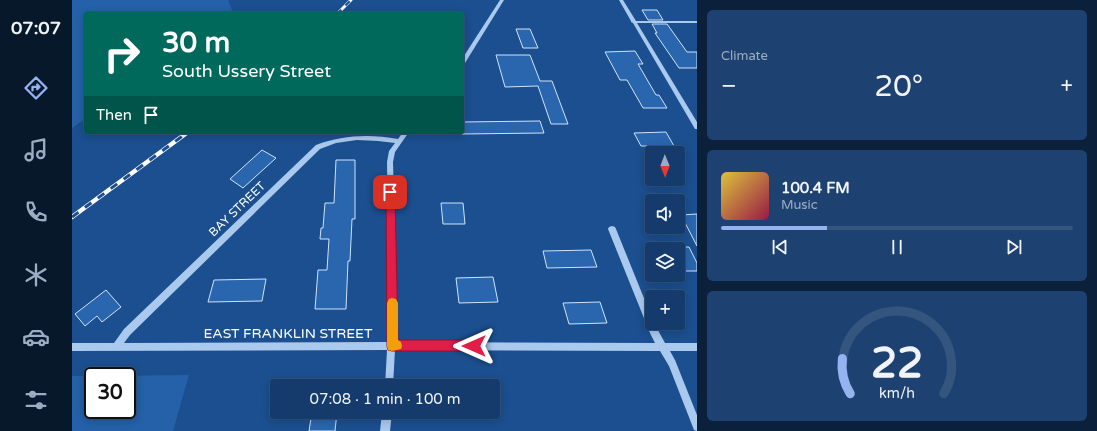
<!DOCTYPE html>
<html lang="en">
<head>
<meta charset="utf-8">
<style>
  :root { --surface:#143b6b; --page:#1d4271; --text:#f1f3f6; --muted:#9dadc1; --line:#33557e; --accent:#95b2f1 }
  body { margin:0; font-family:"Varela Round",sans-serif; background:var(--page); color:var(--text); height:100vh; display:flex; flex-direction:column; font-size:15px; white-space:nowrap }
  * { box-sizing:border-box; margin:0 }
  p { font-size:13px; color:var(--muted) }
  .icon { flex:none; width:22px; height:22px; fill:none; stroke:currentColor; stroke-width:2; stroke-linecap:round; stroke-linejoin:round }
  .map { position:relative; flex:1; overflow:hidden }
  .sheet { display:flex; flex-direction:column; gap:10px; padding:10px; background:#0b203b; width:400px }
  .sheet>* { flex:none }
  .guide { position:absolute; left:12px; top:12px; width:380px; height:122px; border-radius:4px; box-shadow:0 2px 10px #0003,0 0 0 1px var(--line); background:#00695c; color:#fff; overflow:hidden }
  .needle { width:26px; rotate:179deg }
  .controls { position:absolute; left:573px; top:146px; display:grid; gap:8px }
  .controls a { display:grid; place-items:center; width:40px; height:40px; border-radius:4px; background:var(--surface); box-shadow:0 2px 10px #0003,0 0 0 1px var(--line); font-size:20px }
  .speed { position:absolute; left:12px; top:367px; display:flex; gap:8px; font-size:20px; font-weight:700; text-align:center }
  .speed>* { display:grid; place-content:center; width:52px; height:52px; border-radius:50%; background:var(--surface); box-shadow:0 2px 10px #0003,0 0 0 1px var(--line); line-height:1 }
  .speed .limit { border:2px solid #111; border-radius:6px; background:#fff; color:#111 }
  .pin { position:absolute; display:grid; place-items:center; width:34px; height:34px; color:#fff; margin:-17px; border-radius:8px; box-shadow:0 2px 6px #0006 }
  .me { position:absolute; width:44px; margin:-22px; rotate:270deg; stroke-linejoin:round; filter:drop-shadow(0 0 3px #0008) }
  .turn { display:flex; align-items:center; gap:14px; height:84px; padding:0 12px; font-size:18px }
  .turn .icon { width:52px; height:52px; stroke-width:2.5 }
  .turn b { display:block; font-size:28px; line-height:34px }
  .then { display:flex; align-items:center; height:38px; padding:0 12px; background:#0003; gap:8px; font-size:15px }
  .big { font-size:30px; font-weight:600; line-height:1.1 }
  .sheet .tile { flex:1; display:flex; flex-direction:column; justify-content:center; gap:6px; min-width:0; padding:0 14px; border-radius:6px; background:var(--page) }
  .sheet .dial { align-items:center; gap:0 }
  .dial svg { height:104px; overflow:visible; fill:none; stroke:var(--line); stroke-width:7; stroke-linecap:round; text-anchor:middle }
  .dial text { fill:var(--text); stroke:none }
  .song { display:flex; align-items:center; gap:12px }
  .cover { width:48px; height:48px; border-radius:6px; background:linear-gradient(135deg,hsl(50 70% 55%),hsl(340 70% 35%)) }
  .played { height:4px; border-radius:2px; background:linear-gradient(90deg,var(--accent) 30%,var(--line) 30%) }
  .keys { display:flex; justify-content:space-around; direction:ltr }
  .heat { display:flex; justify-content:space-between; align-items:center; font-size:22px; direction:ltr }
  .trip { position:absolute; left:198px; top:379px; width:230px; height:40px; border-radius:4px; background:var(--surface); box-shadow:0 2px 10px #0003,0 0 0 1px var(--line); font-weight:600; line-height:40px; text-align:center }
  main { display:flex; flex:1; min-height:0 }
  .menu { display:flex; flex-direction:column; width:72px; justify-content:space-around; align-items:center; background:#08182b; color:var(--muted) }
  .menu .icon { width:28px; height:28px }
  .menu .on { color:var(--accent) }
  .menu b { font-size:18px; color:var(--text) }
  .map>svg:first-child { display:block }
  .green { fill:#2461a8 }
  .building { fill:#2a66ad; stroke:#cfe3fa }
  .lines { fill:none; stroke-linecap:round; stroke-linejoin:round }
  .minor { fill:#a9c9ee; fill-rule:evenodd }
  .rail-far1-casing { stroke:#fff; stroke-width:3 }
  .rail-casing { stroke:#fff; stroke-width:4.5 }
  .rail-far1 { stroke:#1b4f8f; stroke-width:2; stroke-dasharray:6; stroke-linecap:butt }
  .rail { stroke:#1b4f8f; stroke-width:3; stroke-dasharray:8; stroke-linecap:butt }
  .route { fill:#e11d48; stroke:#92132f }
  .slow { fill:#f59e0b }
  .labels { text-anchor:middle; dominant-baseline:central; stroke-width:4; stroke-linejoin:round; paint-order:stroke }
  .street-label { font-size:12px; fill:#fff; stroke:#1b4f8f }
  .near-street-label { font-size:14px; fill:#fff; stroke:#1b4f8f }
</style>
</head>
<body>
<main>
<nav class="menu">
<b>07:07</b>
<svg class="icon on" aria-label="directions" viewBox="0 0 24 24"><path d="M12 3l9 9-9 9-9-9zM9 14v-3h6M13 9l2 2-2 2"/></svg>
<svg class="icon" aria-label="music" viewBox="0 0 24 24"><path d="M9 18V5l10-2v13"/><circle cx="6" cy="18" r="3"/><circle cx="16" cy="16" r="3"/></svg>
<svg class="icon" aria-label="phone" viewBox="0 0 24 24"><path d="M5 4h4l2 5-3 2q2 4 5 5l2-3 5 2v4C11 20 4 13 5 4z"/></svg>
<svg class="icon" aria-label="climate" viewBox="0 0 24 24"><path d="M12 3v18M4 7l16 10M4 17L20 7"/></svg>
<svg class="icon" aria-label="car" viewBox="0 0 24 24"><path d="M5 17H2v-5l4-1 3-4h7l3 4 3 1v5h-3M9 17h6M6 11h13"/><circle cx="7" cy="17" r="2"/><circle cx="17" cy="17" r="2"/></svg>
<svg class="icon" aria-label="filters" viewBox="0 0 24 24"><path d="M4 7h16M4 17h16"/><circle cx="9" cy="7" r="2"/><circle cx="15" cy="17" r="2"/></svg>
</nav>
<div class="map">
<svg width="625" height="431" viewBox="0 0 625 431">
  <rect width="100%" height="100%" fill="#1b4f8f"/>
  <g class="green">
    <polygon points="0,0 156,0 161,13 159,14 14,14 14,118 0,128"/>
    <polygon points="117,375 101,431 0,431 0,376 21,376 21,410 55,410 55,376 24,376"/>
  </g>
  <g class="building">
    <polygon points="570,10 585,10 591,20 576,20"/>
    <polygon points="580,24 595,24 615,52 625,52 625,68 607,68 583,33 585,33"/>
    <polygon points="444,29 458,29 466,48 451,48"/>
    <polygon points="563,51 571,64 566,64 584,95 587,95 595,108 571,108 555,80 548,80 533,52"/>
    <polygon points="424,55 458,55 468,81 480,81 496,124 479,124 466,86 433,87"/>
    <polygon points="468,121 472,133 390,134 390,122"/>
    <polygon points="594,132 602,146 569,146 562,133"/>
    <polygon points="190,150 204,158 171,188 158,179"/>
    <polygon points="264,160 283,160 283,219 280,219 278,261 276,261 274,309 243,309 246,270 255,270 257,239 248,239 249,228 251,228 253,203 262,203"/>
    <polygon points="369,203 391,203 393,224 371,224"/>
    <polygon points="625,214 625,246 609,215"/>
    <polygon points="606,247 617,247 625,263 625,271 606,271"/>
    <polygon points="519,250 525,267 475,268 471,251"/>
    <polygon points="421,277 426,302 387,303 384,278"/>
    <polygon points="194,279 190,301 136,302 142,280"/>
    <polygon points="34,290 49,307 30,322 25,316 13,326 3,314"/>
    <polygon points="528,302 535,323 497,324 491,303"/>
    <polygon points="240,412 265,412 263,431 237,431"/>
  </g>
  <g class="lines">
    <g class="minor">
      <polygon points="428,0 432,0 393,63 390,65 390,59"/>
      <polygon points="547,0 551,0 564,21 625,21 625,23 565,23 625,122 625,129 623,129 561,23 559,22 559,21"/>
      <path d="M331,132H337L323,152L321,162L325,311L324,342L583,343L578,333L536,229L537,227L540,226L543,227L544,229L580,318V323H582L593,343H625V351H598L603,360L625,415V431L622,430L597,366L588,351L323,350L321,386H313L315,350L0,351V343H42L52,329L244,145C270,135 298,134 326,139ZM285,140L306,141L323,143L317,151L315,162L317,311L315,342L52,343L58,335L248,149L264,143Z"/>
      <polygon points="310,412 320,412 318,431 308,431"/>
    </g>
    <defs>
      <polyline id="rail-far1" points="265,14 279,0"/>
      <polyline id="rail" points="0,217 116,132"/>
    </defs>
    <use href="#rail-far1" class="rail-far1-casing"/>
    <use href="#rail" class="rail-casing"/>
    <use href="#rail-far1" class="rail-far1"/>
    <use href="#rail" class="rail"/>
  </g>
  <polygon class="route" points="318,188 323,192 326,340 402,340 406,342 408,346 406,350 402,351 320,351 316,350 315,346 314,192"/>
  <polygon class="slow" points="320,298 324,299 326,303 326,340 329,342 330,346 329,349 320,351 316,350 315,346 315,303 317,299"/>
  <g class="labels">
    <g class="street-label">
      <text transform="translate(165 209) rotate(-44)">BAY STREET</text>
    </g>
    <g class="near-street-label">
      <text x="216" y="333">EAST FRANKLIN STREET</text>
    </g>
  </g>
</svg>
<div class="controls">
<a><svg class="needle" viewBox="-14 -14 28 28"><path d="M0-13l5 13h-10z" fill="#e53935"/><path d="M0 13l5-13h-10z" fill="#9dadc1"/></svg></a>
<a><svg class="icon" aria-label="sound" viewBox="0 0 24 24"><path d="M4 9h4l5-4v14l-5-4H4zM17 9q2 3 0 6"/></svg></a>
<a><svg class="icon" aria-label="layers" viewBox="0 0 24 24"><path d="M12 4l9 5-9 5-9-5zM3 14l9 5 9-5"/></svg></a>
<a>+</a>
</div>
<div class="speed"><div class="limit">30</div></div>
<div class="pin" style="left:318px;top:192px;background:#d93025"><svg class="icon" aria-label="arrive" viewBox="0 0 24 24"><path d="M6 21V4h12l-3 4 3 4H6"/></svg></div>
<svg class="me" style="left:402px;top:346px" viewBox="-20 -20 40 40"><path d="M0-17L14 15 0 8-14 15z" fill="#e11d48" stroke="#fff" stroke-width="4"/></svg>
<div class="trip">07:08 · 1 min · 100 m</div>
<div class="guide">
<div class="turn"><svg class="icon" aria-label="right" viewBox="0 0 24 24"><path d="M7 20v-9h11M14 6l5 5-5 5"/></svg><div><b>30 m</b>South Ussery Street</div></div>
<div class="then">Then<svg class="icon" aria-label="arrive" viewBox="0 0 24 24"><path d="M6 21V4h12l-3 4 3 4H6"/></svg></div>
</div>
</div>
<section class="sheet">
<div class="tile"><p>Climate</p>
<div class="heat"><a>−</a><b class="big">20°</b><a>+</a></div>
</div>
<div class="tile">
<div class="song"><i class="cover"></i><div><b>100.4 FM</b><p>Music</p></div></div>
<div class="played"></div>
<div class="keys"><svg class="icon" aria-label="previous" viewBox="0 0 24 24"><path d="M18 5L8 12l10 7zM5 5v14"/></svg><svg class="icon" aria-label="pause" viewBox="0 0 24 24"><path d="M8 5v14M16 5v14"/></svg><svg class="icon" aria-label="next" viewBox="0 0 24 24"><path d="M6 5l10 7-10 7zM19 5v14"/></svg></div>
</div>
<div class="tile dial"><svg viewBox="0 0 100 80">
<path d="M14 69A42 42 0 1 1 86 69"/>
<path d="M14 69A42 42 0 0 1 8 42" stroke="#95b2f1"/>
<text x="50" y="56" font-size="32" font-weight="700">22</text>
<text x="50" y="72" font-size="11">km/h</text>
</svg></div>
</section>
</main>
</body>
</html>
